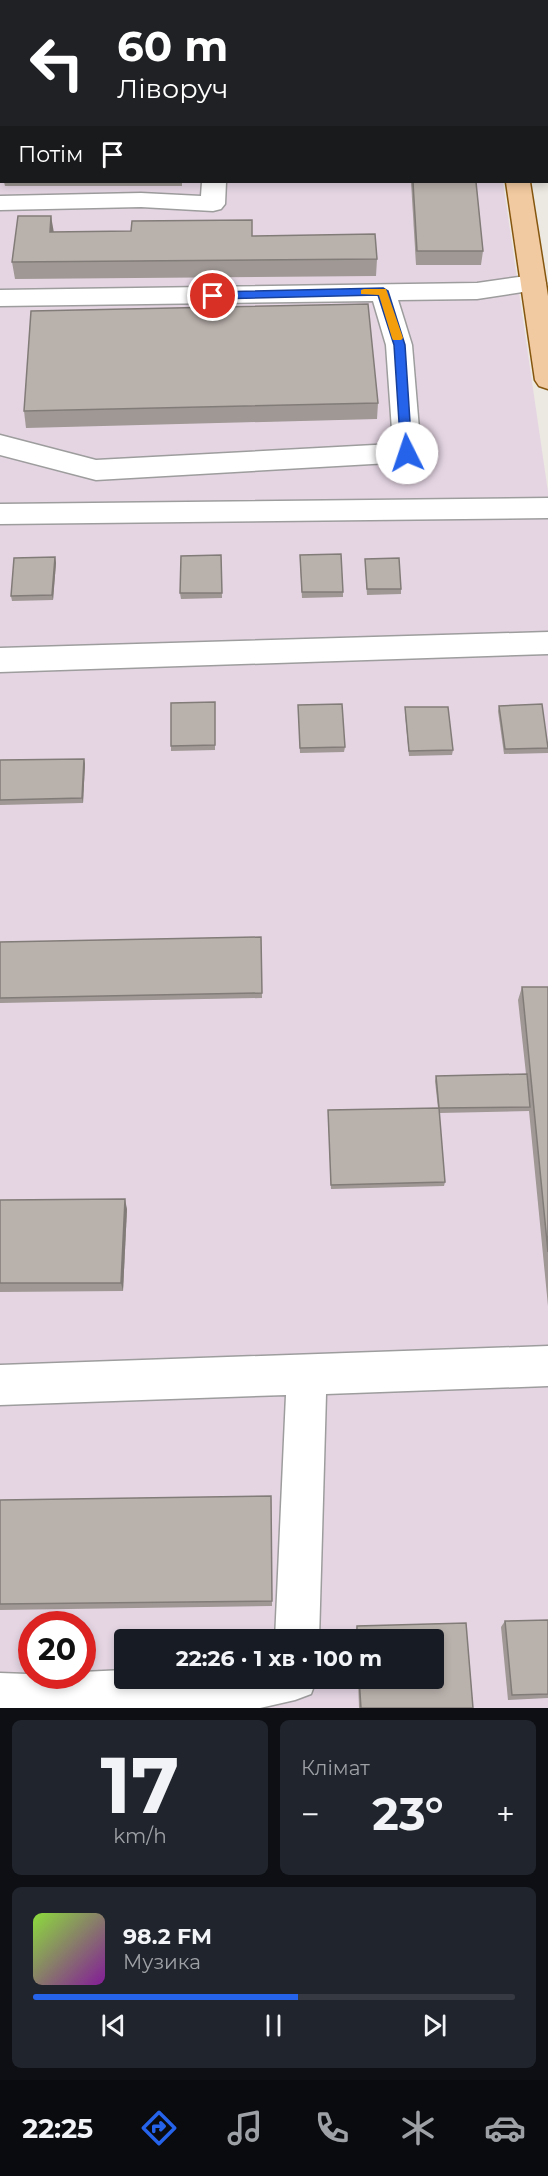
<!DOCTYPE html>
<html lang="uk">
<head>
<meta charset="utf-8">
<style>
  :root { --surface:#171b24; --page:#20242c; --text:#f1f3f6; --muted:#9ea1a6; --line:#363941; --accent:#2563eb }
  body { margin:0; font-family:Montserrat,sans-serif; background:var(--page); color:var(--text); height:100vh; display:flex; flex-direction:column; font-size:22px; white-space:nowrap }
  * { box-sizing:border-box; margin:0 }
  p { font-size:20px; color:var(--muted) }
  .icon { flex:none; width:33px; height:33px; fill:none; stroke:currentColor; stroke-width:2; stroke-linecap:round; stroke-linejoin:round }
  .map { position:relative; height:1708px; overflow:hidden }
  .panel { display:flex; flex-direction:column; gap:12px; padding:12px; background:#0d0f14; flex:1 }
  .panel>* { flex:none }
  .banner { position:absolute; left:0px; top:0px; width:549px; height:183px; box-shadow:0 3px 9px #0003; background:#202124; color:#fff; overflow:hidden }
  .speed { position:absolute; left:18px; top:1611px; display:flex; gap:12px; font-size:30px; font-weight:700; text-align:center }
  .speed>* { display:grid; place-content:center; width:78px; height:78px; border-radius:50%; background:var(--surface); box-shadow:0 3px 9px #0003; line-height:1 }
  .speed .limit { border:9px solid #d22; background:#fff; color:#111 }
  .pin { position:absolute; display:grid; place-items:center; width:51px; height:51px; color:#fff; margin:-26px; border:3px solid #fff; border-radius:50%; box-shadow:0 2px 6px #0007 }
  .me { position:absolute; width:66px; margin:-33px; rotate:356deg; stroke-linejoin:round; filter:drop-shadow(0 0 4px #0008) }
  .turn { display:flex; align-items:center; gap:21px; height:126px; padding:0 18px; font-size:27px }
  .turn .icon { width:78px; height:78px; stroke-width:2.5 }
  .turn b { display:block; font-size:42px; line-height:51px }
  .then { display:flex; align-items:center; height:57px; padding:0 18px; background:#0003; gap:12px; font-size:22px }
  .big { font-size:45px; font-weight:700; line-height:1.1 }
  .panel .tile { flex:1; display:flex; flex-direction:column; justify-content:center; gap:9px; min-width:0; padding:0 21px; border-radius:9px; background:var(--page) }
  .panel .dial { align-items:center; gap:0 }
  .dial b { font-size:78px; line-height:1 }
  .song { display:flex; align-items:center; gap:18px }
  .cover { width:72px; height:72px; border-radius:9px; background:linear-gradient(135deg,hsl(90 70% 55%),hsl(290 70% 35%)) }
  .played { height:6px; border-radius:3px; background:linear-gradient(90deg,var(--accent) 55%,var(--line) 55%) }
  .keys { display:flex; justify-content:space-around; direction:ltr }
  .heat { display:flex; justify-content:space-between; align-items:center; font-size:33px; direction:ltr }
  .panel .tiles { flex:1; display:grid; gap:12px; grid-template-columns:1fr 1fr }
  .tile:last-child { grid-column:span 2 }
  .trip { position:absolute; left:114px; top:1629px; width:330px; height:60px; border-radius:6px; background:var(--surface); box-shadow:0 3px 9px #0003; font-weight:700; line-height:60px; text-align:center }
  .tabs { display:flex; height:96px; justify-content:space-around; align-items:center; background:#090b0e; color:var(--muted) }
  .tabs .icon { width:42px; height:42px }
  .tabs .selected { color:var(--accent) }
  .tabs b { font-size:27px; color:var(--text) }
  .map>svg:first-child { display:block }
  .industrial { fill:#e5d5e3; fill-rule:evenodd }
  .lines { fill:none; stroke-linecap:round; stroke-linejoin:round }
  .minor-casing { stroke:#9d9d9d; stroke-width:3 }
  .major-casing { stroke:#85560e; stroke-width:3 }
  .minor { fill:#fff; fill-rule:evenodd }
  .major { fill:#f2caa1; fill-rule:evenodd }
  .wall { fill:#9f9894 }
  .shaded-wall { fill:#827c78 }
  .building { fill:#b9b1ac; stroke:#827c78; stroke-width:1.5 }
  .route { fill:#2563eb; stroke:#184099; stroke-width:1.5 }
  .slow { fill:#f59e0b }
</style>
</head>
<body>
<div class="map">
<svg width="548" height="1708" viewBox="0 0 548 1708">
  <rect width="100%" height="100%" fill="#ece8e2"/>
  <path class="industrial" d="M0,0H477L2,2V182H503L548,492V1708H0ZM32,1624H82V1676H32ZM124,1640H434V1678H124Z"/>
  <g class="lines">
    <defs>
      <g id="minor">
        <rect x="0" y="19" width="2" height="12"/>
        <polygon points="202,182 226,182 225,204 221,209 213,211 141,207 0,210 0,196 141,193 201,196"/>
        <polygon points="533,275 542,277 546,283 542,289 477,299 398,300 412,345 421,453 417,460 407,462 96,480 0,455 0,435 96,460 393,444 386,345 373,301 0,306 0,290 477,283"/>
        <polygon points="548,498 548,518 0,524 0,504"/>
        <polygon points="548,632 548,654 0,672 0,648"/>
        <polygon points="548,1346 548,1386 326,1394 319,1640 275,1640 286,1395 0,1405 0,1365"/>
        <polygon points="124,1670 124,1678 317,1678 311,1694 295,1700 260,1708 0,1708 0,1673 82,1676 82,1672"/>
      </g>
      <g id="major">
        <rect x="479" y="0" width="22" height="2"/>
        <polygon points="506,182 530,182 548,296 548,389 539,386 535,380"/>
      </g>
    </defs>
    <use href="#minor" class="minor-casing"/>
    <use href="#major" class="major-casing"/>
    <use href="#minor" class="minor"/>
    <use href="#major" class="major"/>
  </g>
  <g class="wall">
    <polygon points="37,0 225,0 225,2 38,2"/>
    <polygon points="4,182 182,182 182,186 5,186"/>
    <polygon points="411,182 476,182 483,251 481,265 416,265"/>
    <polygon points="51,216 53,232 252,236 377,259 376,276 15,279 12,262"/>
    <polygon points="378,403 377,419 26,428 24,411"/>
    <polygon points="221,555 222,598 181,599 180,593"/>
    <polygon points="55,557 56,563 53,600 12,601 11,596"/>
    <polygon points="365,559 401,589 401,594 367,595"/>
    <polygon points="300,560 343,592 343,597 302,598"/>
    <polygon points="215,702 215,750 171,751 171,746"/>
    <polygon points="298,705 345,747 344,752 300,753"/>
    <polygon points="499,706 548,743 548,753 504,754 498,711"/>
    <polygon points="405,707 453,750 452,755 409,756 405,713"/>
    <polygon points="84,759 85,764 83,803 0,805 0,760"/>
    <polygon points="261,937 262,998 0,1003 0,942"/>
    <polygon points="522,987 548,987 548,1306 529,1111 439,1113 445,1182 444,1186 331,1189 328,1110 438,1108 435,1081 436,1076 526,1074 518,1000"/>
    <polygon points="0,1200 127,1209 123,1291 0,1292"/>
    <polygon points="271,1496 272,1606 0,1610 0,1500"/>
    <polygon points="548,1620 548,1698 508,1700 501,1627 505,1621"/>
    <polygon points="466,1623 473,1708 359,1708 358,1678 434,1678 434,1640 356,1640 356,1631 357,1626"/>
  </g>
  <g class="shaded-wall">
    <polygon points="51,216 54,233 50,232"/>
    <polygon points="55,557 56,563 53,600 52,595"/>
    <polygon points="84,759 85,764 83,803 82,798"/>
    <polygon points="125,1199 127,1209 123,1291 121,1283"/>
  </g>
  <g class="building">
    <polygon points="413,182 476,182 483,251 417,251"/>
    <polygon points="18,216 51,216 50,232 131,231 132,221 252,220 252,236 375,234 377,259 12,262"/>
    <polygon points="368,304 378,403 24,411 31,311"/>
    <polygon points="341,554 343,592 302,592 300,555"/>
    <polygon points="221,555 222,593 180,593 181,556"/>
    <polygon points="55,557 52,595 11,596 14,558"/>
    <polygon points="399,558 401,589 367,589 365,559"/>
    <polygon points="215,702 215,745 171,746 171,703"/>
    <polygon points="342,704 345,747 300,748 298,705"/>
    <polygon points="542,704 548,748 505,749 499,706"/>
    <polygon points="405,707 448,707 453,750 409,751"/>
    <polygon points="84,759 82,798 0,800 0,760"/>
    <polygon points="261,937 262,993 0,998 0,942"/>
    <polygon points="522,987 548,987 548,1252"/>
    <polygon points="527,1074 530,1107 439,1108 436,1076"/>
    <polygon points="439,1108 445,1182 331,1185 328,1110"/>
    <polygon points="125,1199 121,1283 0,1283 0,1200"/>
    <polygon points="271,1496 272,1601 0,1604 0,1500"/>
    <polygon points="548,1620 548,1694 512,1695 505,1621"/>
    <polygon points="466,1623 473,1708 361,1708 359,1678 434,1678 434,1640 357,1640 357,1626"/>
  </g>
  <polygon class="route" points="383,288 388,291 405,345 412,453 407,457 401,453 394,345 378,295 213,299 208,296 213,292"/>
  <polygon class="slow" points="364,289 386,289 403,338 401,340 393,340 392,338 379,295 361,294 361,290"/>
</svg>
<div class="speed"><div class="limit">20</div></div>
<div class="pin" style="left:213px;top:296px;background:#d93025"><svg class="icon" aria-label="arrive" viewBox="0 0 24 24"><path d="M6 21V4h12l-3 4 3 4H6"/></svg></div>
<svg class="me" style="left:407px;top:453px" viewBox="-20 -20 40 40"><circle r="19" fill="#fff"/><path d="M0-13L10 11 0 6-10 11z" fill="#2563eb"/></svg>
<div class="trip">22:26 · 1 хв · 100 m</div>
<div class="banner">
<div class="turn"><svg class="icon" aria-label="left" viewBox="0 0 24 24"><path d="M17 20v-9H6M10 6l-5 5 5 5"/></svg><div><b>60 m</b>Ліворуч</div></div>
<div class="then">Потім<svg class="icon" aria-label="arrive" viewBox="0 0 24 24"><path d="M6 21V4h12l-3 4 3 4H6"/></svg></div>
</div>
</div>
<section class="panel">
<div class="tiles">
<div class="tile dial"><b>17</b><p>km/h</p></div>
<div class="tile"><p>Клімат</p>
<div class="heat"><a>−</a><b class="big">23°</b><a>+</a></div>
</div>
<div class="tile">
<div class="song"><i class="cover"></i><div><b>98.2 FM</b><p>Музика</p></div></div>
<div class="played"></div>
<div class="keys"><svg class="icon" aria-label="previous" viewBox="0 0 24 24"><path d="M18 5L8 12l10 7zM5 5v14"/></svg><svg class="icon" aria-label="pause" viewBox="0 0 24 24"><path d="M8 5v14M16 5v14"/></svg><svg class="icon" aria-label="next" viewBox="0 0 24 24"><path d="M6 5l10 7-10 7zM19 5v14"/></svg></div>
</div>
</div>
</section>
<nav class="tabs">
<b>22:25</b>
<svg class="icon selected" aria-label="directions" viewBox="0 0 24 24"><path d="M12 3l9 9-9 9-9-9zM9 14v-3h6M13 9l2 2-2 2"/></svg>
<svg class="icon" aria-label="music" viewBox="0 0 24 24"><path d="M9 18V5l10-2v13"/><circle cx="6" cy="18" r="3"/><circle cx="16" cy="16" r="3"/></svg>
<svg class="icon" aria-label="phone" viewBox="0 0 24 24"><path d="M5 4h4l2 5-3 2q2 4 5 5l2-3 5 2v4C11 20 4 13 5 4z"/></svg>
<svg class="icon" aria-label="climate" viewBox="0 0 24 24"><path d="M12 3v18M4 7l16 10M4 17L20 7"/></svg>
<svg class="icon" aria-label="car" viewBox="0 0 24 24"><path d="M5 17H2v-5l4-1 3-4h7l3 4 3 1v5h-3M9 17h6M6 11h13"/><circle cx="7" cy="17" r="2"/><circle cx="17" cy="17" r="2"/></svg>
</nav>
</body>
</html>
